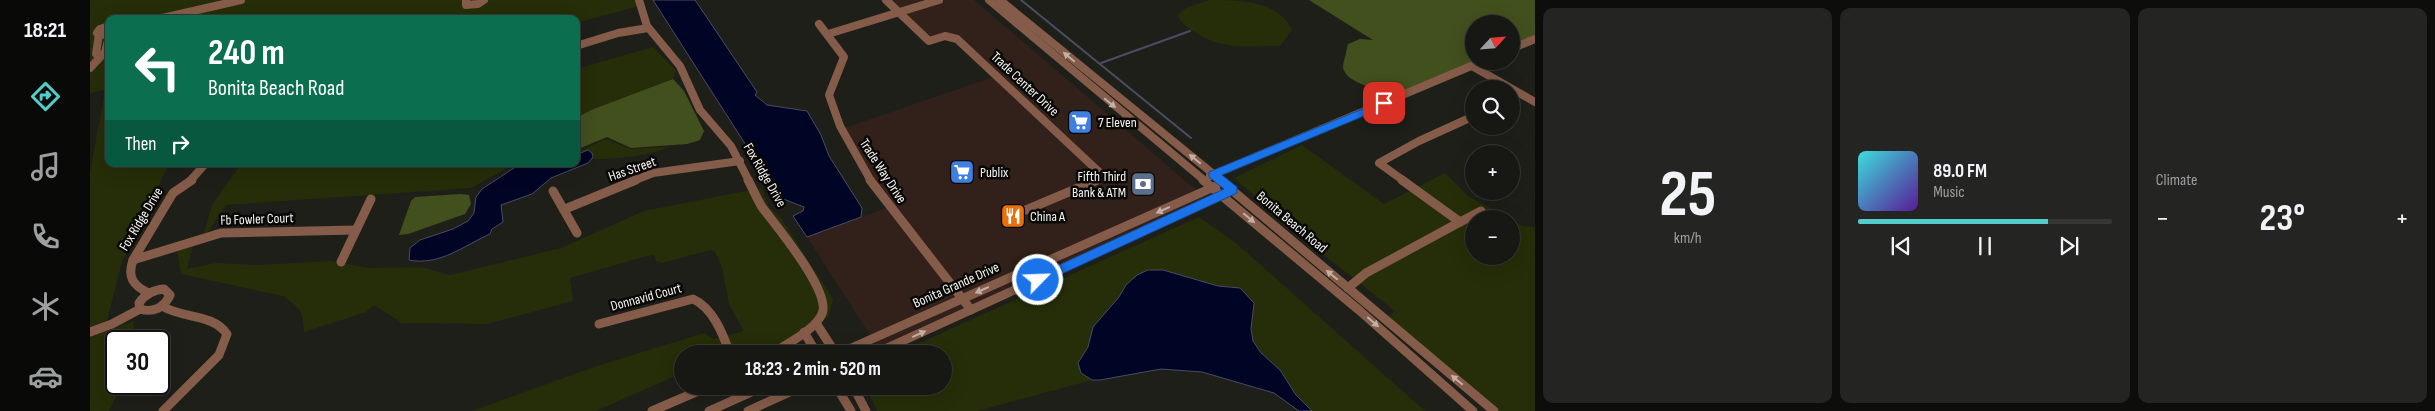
<!DOCTYPE html>
<html lang="en">
<head>
<meta charset="utf-8">
<style>
  :root { --surface:#171714; --page:#242422; --text:#f1f3f6; --muted:#9e9fa0; --line:#363634; --accent:#53cdca }
  body { margin:0; font-family:"Sofia Sans Condensed",sans-serif; background:var(--page); color:var(--text); height:100vh; display:flex; flex-direction:column; font-size:19px; white-space:nowrap }
  * { box-sizing:border-box; margin:0 }
  p { font-size:16px; color:var(--muted) }
  .icon { flex:none; width:28px; height:28px; fill:none; stroke:currentColor; stroke-width:2; stroke-linecap:round; stroke-linejoin:round }
  .map { position:relative; flex:1; overflow:hidden }
  .details { display:flex; flex-direction:column; gap:8px; padding:8px; background:#0d0d0b; width:900px }
  .details>* { flex:none }
  .top-card { position:absolute; left:15px; top:15px; width:475px; height:152px; border-radius:10px; box-shadow:0 5px 20px #0002,0 0 0 1px var(--line); background:#0b6e4f; color:#fff; overflow:hidden }
  .needle { width:32px; rotate:64deg }
  .controls { position:absolute; left:1375px; top:15px; display:grid; gap:10px }
  .controls a { display:grid; place-items:center; width:55px; height:55px; border-radius:50%; background:var(--surface); box-shadow:0 5px 20px #0002,0 0 0 1px var(--line); font-size:25px }
  .speed { position:absolute; left:15px; top:330px; display:flex; gap:10px; font-size:25px; font-weight:700; text-align:center }
  .speed>* { display:grid; place-content:center; width:65px; height:65px; border-radius:50%; background:var(--surface); box-shadow:0 5px 20px #0002,0 0 0 1px var(--line); line-height:1 }
  .speed .limit { border:2px solid #111; border-radius:8px; background:#fff; color:#111 }
  .pin { position:absolute; display:grid; place-items:center; width:42px; height:42px; color:#fff; margin:-21px; border-radius:10px; box-shadow:0 2px 8px #0006 }
  .me { position:absolute; width:55px; margin:-28px; rotate:66deg; stroke-linejoin:round; filter:drop-shadow(0 0 4px #0008) }
  .turn { display:flex; align-items:center; gap:18px; height:105px; padding:0 20px; font-size:22px }
  .turn .icon { width:65px; height:65px; stroke-width:2.5 }
  .turn b { display:block; font-size:35px; line-height:42px }
  .then { display:flex; align-items:center; height:48px; padding:0 20px; background:#0003; gap:10px; font-size:19px }
  .big { font-size:38px; font-weight:700; line-height:1.1 }
  .details .widget { flex:1; display:flex; flex-direction:column; justify-content:center; gap:8px; min-width:0; padding:0 18px; border-radius:10px; background:var(--page) }
  .details .dial { align-items:center; gap:0 }
  .dial b { font-size:65px; line-height:1 }
  .song { display:flex; align-items:center; gap:15px }
  .cover { width:60px; height:60px; border-radius:8px; background:linear-gradient(135deg,hsl(180 70% 55%),hsl(270 70% 35%)) }
  .played { height:5px; border-radius:2px; background:linear-gradient(90deg,var(--accent) 75%,var(--line) 75%) }
  .keys { display:flex; justify-content:space-around; direction:ltr }
  .heat { display:flex; justify-content:space-between; align-items:center; font-size:28px; direction:ltr }
  .details .tiles { flex:1; display:grid; gap:8px; grid-template-columns:repeat(3,1fr) }
  .trip { position:absolute; left:584px; top:345px; width:278px; height:50px; border-radius:25px; background:var(--surface); box-shadow:0 5px 20px #0002,0 0 0 1px var(--line); font-weight:700; line-height:50px; text-align:center }
  main { display:flex; flex:1; min-height:0 }
  .tabs { display:flex; flex-direction:column; width:90px; justify-content:space-around; align-items:center; background:#090908; color:var(--muted) }
  .tabs .icon { width:35px; height:35px }
  .tabs .on { color:var(--accent) }
  .tabs b { font-size:22px; color:var(--text) }
  .map>svg:first-child { display:block }
  .commercial { fill:#32211a }
  .green { fill:#252e08 }
  .forest { fill:#42501e }
  .water { fill:#000425; stroke:#494c62 }
  .lines { fill:none; stroke-linecap:round; stroke-linejoin:round }
  .stream { stroke:#494c62; stroke-width:2 }
  .minor-far1 { stroke:#855c49; stroke-width:8 }
  .minor { stroke:#855c49; stroke-width:9 }
  .oneway { fill:#c2b0a5 }
  .route { fill:#1a73e8; stroke:#114b97 }
  .labels { text-anchor:middle; dominant-baseline:central; stroke-width:5; stroke-linejoin:round; paint-order:stroke }
  .street-label { font-size:14px; fill:#f4f4f0; stroke:#090807 }
  .poi-label { font-size:14px; fill:#f4f4f0; stroke:#090807; text-anchor:start }
</style>
</head>
<body>
<main>
<nav class="tabs">
<b>18:21</b>
<svg class="icon on" aria-label="directions" viewBox="0 0 24 24"><path d="M12 3l9 9-9 9-9-9zM9 14v-3h6M13 9l2 2-2 2"/></svg>
<svg class="icon" aria-label="music" viewBox="0 0 24 24"><path d="M9 18V5l10-2v13"/><circle cx="6" cy="18" r="3"/><circle cx="16" cy="16" r="3"/></svg>
<svg class="icon" aria-label="phone" viewBox="0 0 24 24"><path d="M5 4h4l2 5-3 2q2 4 5 5l2-3 5 2v4C11 20 4 13 5 4z"/></svg>
<svg class="icon" aria-label="climate" viewBox="0 0 24 24"><path d="M12 3v18M4 7l16 10M4 17L20 7"/></svg>
<svg class="icon" aria-label="car" viewBox="0 0 24 24"><path d="M5 17H2v-5l4-1 3-4h7l3 4 3 1v5h-3M9 17h6M6 11h13"/><circle cx="7" cy="17" r="2"/><circle cx="17" cy="17" r="2"/></svg>
</nav>
<div class="map">
<svg width="1445" height="411" viewBox="0 0 1445 411">
  <rect width="100%" height="100%" fill="#1f1f1a"/>
  <polygon class="commercial" points="798,0 884,0 1119,201 789,349 717,237 799,207 752,129 906,76 862,38 838,38"/>
  <g class="green">
    <polygon points="0,0 553,0 556,4 486,23 486,19 19,19 19,164 79,164 32,262 14,332 43,321 45,341 26,341 26,384 32,384 19,411 0,411 0,173 15,90 0,93"/>
    <path d="M1120,0C1150,0 1188,0 1202,30L1190,46C1159,46 1131,51 1103,31C1097,27 1090,23 1088,15L1096,8Z"/>
    <polygon points="563,47 586,71 583,79 501,110 486,118 486,69"/>
    <path d="M516,139L540,149L579,147C555,157 528,159 502,159L503,157L489,151Z"/>
    <polygon points="1212,145 1294,204 1355,173 1378,196 1420,219 1384,219 1384,256 1421,256 1421,220 1432,226 1445,227 1445,411 1409,411 1298,318 1305,311 1220,244 1144,178"/>
    <path d="M151,164H424L381,188L136,205L111,242L103,245L97,269L126,263L168,265L241,261L278,268L331,267L360,275L471,248L554,211L671,188L679,207L691,218L743,299L739,316L692,354H592V373L506,411H382L504,367L614,333L624,339L654,331L639,304L632,267L625,252L620,250L572,263L566,261L564,254L480,278L483,301L397,324L312,323L284,305L276,312L214,332C212,307 211,310 193,296L91,274L86,243L114,233L122,205Z"/>
    <polygon points="1109,217 1146,243 1335,411 1222,411 1206,395 1190,370 1171,353 1163,341 1161,329 1163,313 1141,286 1128,286 1073,270 1058,270 1047,275 1036,285 1029,297 1003,327 998,347 988,363 996,377 1002,380 887,411 787,411 775,386 852,386 852,354 805,354"/>
  </g>
  <g class="forest">
    <path d="M1219,0H1445V36L1421,47V24H1384V61L1304,95C1291,89 1255,84 1253,67C1253,64 1257,49 1258,44L1270,39L1283,40Z"/>
    <polygon points="583,79 594,91 614,131 610,140 597,144 541,148 517,137 486,150 486,118 501,110"/>
    <polygon points="371,194 379,195 381,204 375,214 318,234 309,235 321,201 325,197"/>
  </g>
  <g class="water">
    <polygon points="563,0 605,0 667,92 665,95 677,105 717,111 731,135 739,156 772,208 771,217 717,237 703,216 713,211 714,207 691,198 680,178 677,178"/>
    <path d="M498,150L502,153L503,157L498,163L461,178L442,194L411,205L413,222L402,229L400,234C373,246 350,266 319,260L320,248L330,240L363,229L378,221L384,213L386,197L392,189L430,164H486V155Z"/>
    <polygon points="1058,270 1073,270 1128,286 1150,288 1164,303 1161,329 1163,341 1171,353 1190,370 1206,395 1222,411 1209,411 1184,393 1112,372 1071,369 1010,380 1002,380 991,373 988,363 998,347 1003,327 1029,297 1036,285 1047,275"/>
  </g>
  <g class="lines">
    <g class="stream">
      <polyline points="931,0 1101,138"/>
      <polyline points="1011,63 1100,31"/>
    </g>
    <g class="minor-far1">
      <polyline points="376,0 376,5 388,4 394,0"/>
      <polyline points="549,0 557,26 590,66 610,110 641,146 659,181"/>
      <polyline points="796,0 839,41 855,36 867,39 1009,172 1005,181"/>
      <polyline points="899,0 1115,181"/>
      <polyline points="910,0 1132,181"/>
      <polyline points="68,19 151,0"/>
      <polyline points="729,24 754,57 739,95 750,126 781,181"/>
      <polyline points="19,26 10,29 7,33 11,35 19,33"/>
      <polyline points="9,34 6,54 9,57"/>
      <polyline points="738,34 849,0"/>
      <polyline points="486,46 528,33 558,28"/>
      <polyline points="1421,49 1445,39"/>
      <polyline points="1382,66 1445,102"/>
      <polyline points="0,68 15,52 19,37"/>
      <polyline points="1120,176 1393,61"/>
      <polyline points="100,181 115,164"/>
      <polyline points="543,181 563,173 650,161"/>
      <polyline points="1314,181 1289,163 1329,141 1384,116"/>
    </g>
    <g class="minor">
      <path d="M658,180C663,189 667,199 672,207C686,226 742,292 732,314C724,331 697,343 682,354"/>
      <polyline points="780,180 881,310"/>
      <polyline points="1113,180 1270,311 1383,411"/>
      <polyline points="1130,180 1404,411"/>
      <polyline points="463,191 487,233"/>
      <polyline points="475,209 546,180"/>
      <polyline points="936,210 1007,180"/>
      <polyline points="1370,222 1391,211"/>
      <polyline points="43,260 131,233 266,230"/>
      <polyline points="251,262 281,199"/>
      <polyline points="1258,288 1276,273 1370,222 1312,180"/>
      <path d="M74,289L80,295C74,308 63,313 50,309L49,303C55,294 63,290 74,289Z"/>
      <path d="M59,293C43,286 37,277 43,260L83,193L102,180"/>
      <path d="M72,306C93,319 122,313 137,334L129,355L73,411"/>
      <polyline points="726,323 746,354"/>
      <path d="M509,324L603,299C623,308 633,334 640,354"/>
      <polyline points="0,332 22,324 50,309"/>
      <polyline points="714,332 727,354"/>
      <polyline points="748,354 1126,186"/>
      <polyline points="784,354 1137,193"/>
      <polyline points="746,386 761,411"/>
      <polyline points="763,386 776,411"/>
      <polyline points="562,411 620,386"/>
      <polyline points="619,411 675,386"/>
      <polyline points="658,411 713,386"/>
    </g>
  </g>
  <defs><path id="oneway-solid" d="M-6-.8H1V-3.2L6.5 0L1 3.2V.8H-6Z" transform="scale(1.25)"/></defs>
  <g class="oneway">
    <use href="#oneway-solid" transform="translate(979 57) rotate(-140)"/>
    <use href="#oneway-solid" transform="translate(1020 103) rotate(39)"/>
    <use href="#oneway-solid" transform="translate(1105 159) rotate(-141)"/>
    <use href="#oneway-solid" transform="translate(1073 210) rotate(156)"/>
    <use href="#oneway-solid" transform="translate(1159 218) rotate(40)"/>
    <use href="#oneway-solid" transform="translate(1242 275) rotate(-140)"/>
    <use href="#oneway-solid" transform="translate(892 290) rotate(156)"/>
    <use href="#oneway-solid" transform="translate(1283 322) rotate(41)"/>
    <use href="#oneway-solid" transform="translate(829 334) rotate(-24)"/>
    <use href="#oneway-solid" transform="translate(1367 380) rotate(-140)"/>
  </g>
  <polygon class="route" points="1294,100 1298,101 1298,106 1132,175 1147,187 1147,193 952,283 943,283 941,280 943,277 1134,189 1119,177 1119,172"/>
  <defs>
    <symbol id="supermarket-square" viewBox="-11 -11 22 22"><rect x="-9" y="-9" width="18" height="18" rx="4" fill="#3f7fe0" stroke="#090807"/><path d="M-6-5.5h2.5l.6 2H6L4.5 2H-2.5L-4.4-4H-6ZM-1.5 3.2a1.3 1.3 0 1 0 .1 0ZM3 3.2a1.3 1.3 0 1 0 .1 0Z" fill="#fff"/></symbol>
    <symbol id="bank-square" viewBox="-11 -11 22 22"><rect x="-9" y="-9" width="18" height="18" rx="4" fill="#5c6f8a" stroke="#090807"/><path d="M-6-4H6V4H-6ZM0-2.3a2.3 2.3 0 1 0 0 4.6a2.3 2.3 0 1 0 0-4.6Z" fill="#fff"/></symbol>
    <symbol id="restaurant-square" viewBox="-11 -11 22 22"><rect x="-9" y="-9" width="18" height="18" rx="4" fill="#e8710a" stroke="#090807"/><path d="M-5-6h1v4h1v-4h1v4h1v-4h1v5L-1.5 .5V6h-2V.5L-5-1ZM5-6V6H3V1.5H1.5Q1.5-4 5-6Z" fill="#fff"/></symbol>
  </defs>
  <g fill-rule="evenodd">
    <use href="#supermarket-square" x="976" y="108" width="28" height="28"/>
    <use href="#supermarket-square" x="858" y="158" width="28" height="28"/>
    <use href="#bank-square" x="1039" y="170" width="28" height="28"/>
    <use href="#restaurant-square" x="909" y="202" width="28" height="28"/>
  </g>
  <g class="labels">
    <g class="street-label">
      <text transform="translate(935 84) rotate(43)">Trade Center Drive</text>
      <text transform="translate(542 169) rotate(-19)">Has Street</text>
      <text transform="translate(793 171) rotate(57)">Trade Way Drive</text>
      <text transform="translate(675 175) rotate(60)">Fox Ridge Drive</text>
      <text transform="translate(51 219) rotate(-59)">Fox Ridge Drive</text>
      <text transform="translate(167 219) rotate(-2)">Fb Fowler Court</text>
      <text transform="translate(1202 222) rotate(40)">Bonita Beach Road</text>
      <text transform="translate(866 285) rotate(-24)">Bonita Grande Drive</text>
      <text transform="translate(556 297) rotate(-15)">Donnavid Court</text>
    </g>
    <g class="poi-label">
      <text x="1008" y="122">7 Eleven</text>
      <text x="890" y="172">Publix</text>
      <text x="1036" y="176" text-anchor="end">Fifth Third<tspan x="1036" dy="16">Bank &amp; ATM</tspan></text>
      <text x="940" y="216">China A</text>
    </g>
  </g>
</svg>
<div class="controls">
<a><svg class="needle" viewBox="-14 -14 28 28"><path d="M0-13l5 13h-10z" fill="#e53935"/><path d="M0 13l5-13h-10z" fill="#9e9fa0"/></svg></a>
<a><svg class="icon" aria-label="search" viewBox="0 0 24 24"><circle cx="10" cy="10" r="6"/><path d="M15 15l6 6"/></svg></a>
<a>+</a>
<a>−</a>
</div>
<div class="speed"><div class="limit">30</div></div>
<div class="pin" style="left:1294px;top:103px;background:#d93025"><svg class="icon" aria-label="arrive" viewBox="0 0 24 24"><path d="M6 21V4h12l-3 4 3 4H6"/></svg></div>
<svg class="me" style="left:948px;top:280px" viewBox="-20 -20 40 40"><circle r="17" fill="#1a73e8" stroke="#fff" stroke-width="3"/><path d="M0-11L8 9 0 5-8 9z" fill="#fff"/></svg>
<div class="trip">18:23 · 2 min · 520 m</div>
<div class="top-card">
<div class="turn"><svg class="icon" aria-label="left" viewBox="0 0 24 24"><path d="M17 20v-9H6M10 6l-5 5 5 5"/></svg><div><b>240 m</b>Bonita Beach Road</div></div>
<div class="then">Then<svg class="icon" aria-label="right" viewBox="0 0 24 24"><path d="M7 20v-9h11M14 6l5 5-5 5"/></svg></div>
</div>
</div>
<section class="details">
<div class="tiles">
<div class="widget dial"><b>25</b><p>km/h</p></div>
<div class="widget">
<div class="song"><i class="cover"></i><div><b>89.0 FM</b><p>Music</p></div></div>
<div class="played"></div>
<div class="keys"><svg class="icon" aria-label="previous" viewBox="0 0 24 24"><path d="M18 5L8 12l10 7zM5 5v14"/></svg><svg class="icon" aria-label="pause" viewBox="0 0 24 24"><path d="M8 5v14M16 5v14"/></svg><svg class="icon" aria-label="next" viewBox="0 0 24 24"><path d="M6 5l10 7-10 7zM19 5v14"/></svg></div>
</div>
<div class="widget"><p>Climate</p>
<div class="heat"><a>−</a><b class="big">23°</b><a>+</a></div>
</div>
</div>
</section>
</main>
</body>
</html>
